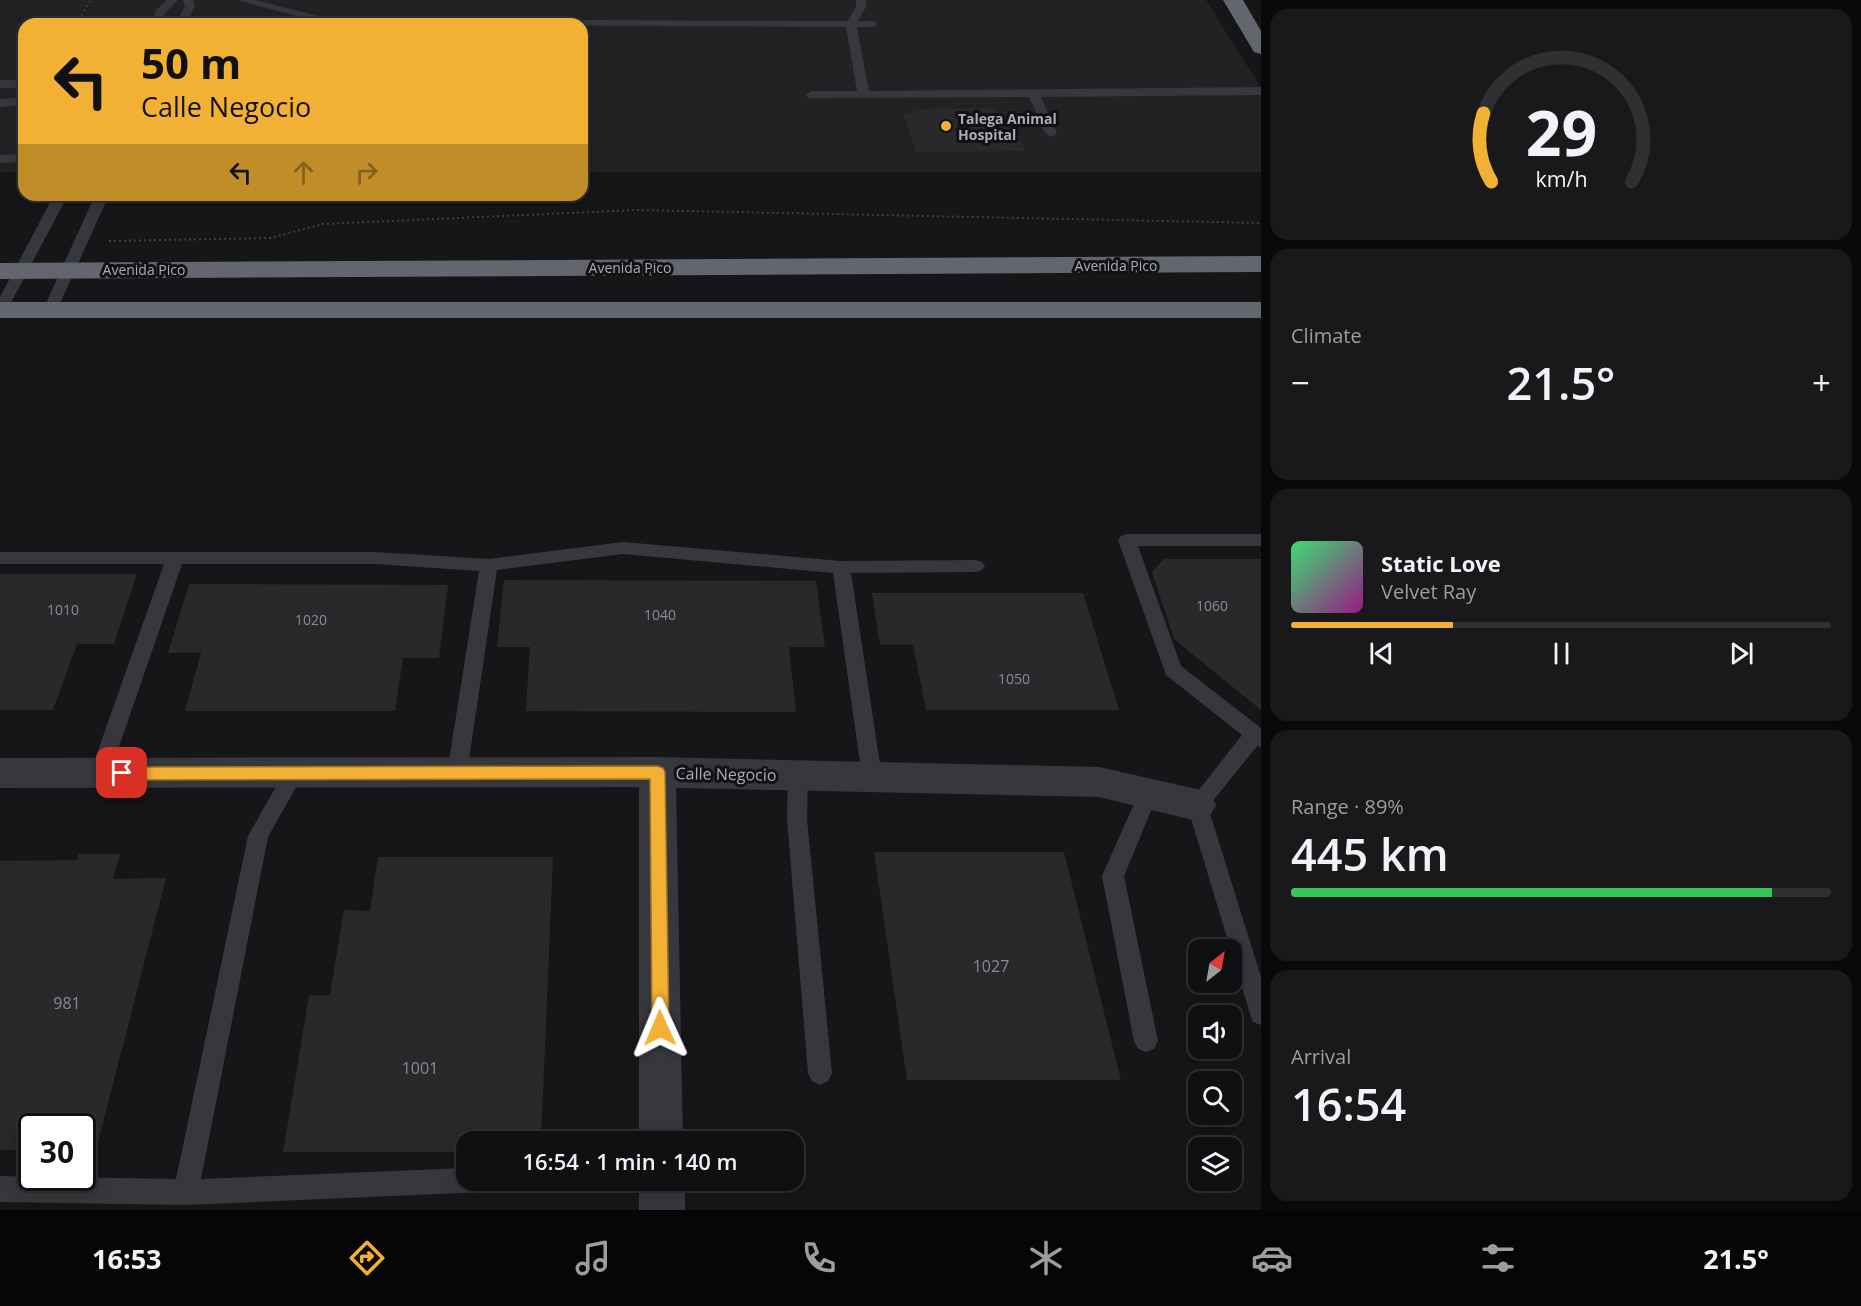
<!DOCTYPE html>
<html lang="en">
<head>
<meta charset="utf-8">
<style>
  :root { --surface:#101012; --page:#19191b; --text:#f1f3f6; --muted:#9c9d9f; --line:#303032; --accent:#f2b134 }
  body { margin:0; font-family:"Open Sans",sans-serif; background:var(--page); color:var(--text); height:100vh; display:flex; flex-direction:column; font-size:22px; white-space:nowrap }
  * { box-sizing:border-box; margin:0 }
  p { font-size:20px; color:var(--muted) }
  .icon { flex:none; width:33px; height:33px; fill:none; stroke:currentColor; stroke-width:2; stroke-linecap:round; stroke-linejoin:round }
  .map { position:relative; flex:1; overflow:hidden }
  .drawer { display:flex; flex-direction:column; gap:9px; padding:9px; background:#09090a; width:600px }
  .drawer>* { flex:none }
  .hud { position:absolute; left:18px; top:18px; width:570px; height:183px; border-radius:18px; box-shadow:0 3px 15px #0003,0 0 0 2px var(--line); background:#f2b134; color:#111; overflow:hidden }
  .needle { width:39px; rotate:31deg }
  .controls { position:absolute; left:1188px; top:939px; display:grid; gap:12px }
  .controls a { display:grid; place-items:center; width:54px; height:54px; border-radius:12px; background:var(--surface); box-shadow:0 3px 15px #0003,0 0 0 2px var(--line); font-size:30px }
  .speed { position:absolute; left:18px; top:1113px; display:flex; gap:12px; font-size:30px; font-weight:700; text-align:center }
  .speed>* { display:grid; place-content:center; width:78px; height:78px; border-radius:50%; background:var(--surface); box-shadow:0 3px 15px #0003,0 0 0 2px var(--line); line-height:1 }
  .speed .limit { border:3px solid #111; border-radius:9px; background:#fff; color:#111 }
  .pin { position:absolute; display:grid; place-items:center; width:51px; height:51px; color:#fff; margin:-26px; border-radius:12px; box-shadow:0 3px 9px #0006 }
  .me { position:absolute; width:66px; margin:-33px; rotate:359deg; stroke-linejoin:round; filter:drop-shadow(0 0 4px #0008) }
  .turn { display:flex; align-items:center; gap:21px; height:126px; padding:0 24px; font-size:27px }
  .turn .icon { width:78px; height:78px; stroke-width:2.5 }
  .turn b { display:block; font-size:42px; line-height:51px }
  .lanes { display:flex; align-items:center; height:57px; padding:0 24px; background:#0003; justify-content:center; gap:30px; direction:ltr }
  .lanes .off { opacity:.35 }
  .big { font-size:45px; font-weight:600; line-height:1.1 }
  .drawer .widget { flex:1; display:flex; flex-direction:column; justify-content:center; gap:9px; min-width:0; padding:0 21px; border-radius:18px; background:var(--page) }
  .drawer .dial { align-items:center; gap:0 }
  .dial svg { height:156px; overflow:visible; fill:none; stroke:var(--line); stroke-width:7; stroke-linecap:round; text-anchor:middle }
  .dial text { fill:var(--text); stroke:none }
  .song { display:flex; align-items:center; gap:18px }
  .cover { width:72px; height:72px; border-radius:9px; background:linear-gradient(135deg,hsl(140 70% 55%),hsl(310 70% 35%)) }
  .played { height:6px; border-radius:3px; background:linear-gradient(90deg,var(--accent) 30%,var(--line) 30%) }
  .keys { display:flex; justify-content:space-around; direction:ltr }
  .heat { display:flex; justify-content:space-between; align-items:center; font-size:33px; direction:ltr }
  .charge { height:9px; border-radius:4px; background:linear-gradient(90deg,#34c759 89%,var(--line) 0) }
  .trip { position:absolute; left:456px; top:1131px; width:348px; height:60px; border-radius:18px; background:var(--surface); box-shadow:0 3px 15px #0003,0 0 0 2px var(--line); font-weight:600; line-height:60px; text-align:center }
  .tab-bar { display:flex; height:96px; justify-content:space-around; align-items:center; background:#060607; color:var(--muted) }
  .tab-bar .icon { width:42px; height:42px }
  .tab-bar .on { color:var(--accent) }
  .tab-bar b { font-size:27px; color:var(--text) }
  main { display:flex; flex:1; min-height:0 }
  .map>svg:first-child { display:block }
  .built { fill:#222225 }
  .building { fill:#29292c }
  .lines { fill:none; stroke-linecap:round; stroke-linejoin:round }
  .path { stroke:#3d3f44; stroke-width:2; stroke-dasharray:2 3; stroke-linecap:butt }
  .lane { fill:#37383d; fill-rule:evenodd }
  .street { fill:#37383d; fill-rule:evenodd }
  .highway { fill:#63666e; fill-rule:evenodd }
  .route { fill:#f2b134; stroke:#9d7322; stroke-width:1.5 }
  .poi-dot { fill:#f2b134; stroke:#111113; stroke-width:2 }
  .labels { text-anchor:middle; dominant-baseline:central; stroke-width:6; stroke-linejoin:round; paint-order:stroke }
  .far-poi-label { font-size:14px; font-weight:bold; fill:#a8adb8; stroke:#111113; text-anchor:start }
  .far-street-label { font-size:14px; fill:#a8adb8; stroke:#111113 }
  .number-label { font-size:14px; fill:#888b94 }
  .street-label { font-size:16px; fill:#a8adb8; stroke:#111113 }
  .near-number-label { font-size:16px; fill:#888b94 }
</style>
</head>
<body>
<main>
<div class="map">
<svg width="1261" height="1210" viewBox="0 0 1261 1210">
  <rect width="100%" height="100%" fill="#161618"/>
  <polygon class="built" points="0,0 1206,0 1261,88 1261,172 582,172 582,24 24,24 24,172 0,172"/>
  <g class="building">
    <polygon points="997,108 1003,121 1012,121 1025,151 916,152 903,114 914,113 913,109"/>
    <polygon points="1164,559 1261,559 1261,710 1174,639 1152,572"/>
    <polygon points="0,574 137,574 114,644 77,644 53,710 0,710"/>
    <polygon points="504,580 816,581 825,647 789,647 796,712 526,711 530,647 497,647"/>
    <polygon points="189,584 448,585 439,658 403,658 395,711 185,711 201,653 168,653"/>
    <polygon points="872,593 1083,593 1119,710 926,710 913,645 880,645"/>
    <polygon points="874,852 1064,852 1121,1080 907,1080"/>
    <polygon points="79,854 120,854 113,879 166,878 96,1150 82,1150 82,1126 32,1126 32,1150 0,1150 0,861 77,860"/>
    <polygon points="378,857 553,857 541,1142 466,1142 466,1152 283,1152 309,995 330,995 344,910 370,911"/>
  </g>
  <g class="lines">
    <g class="path">
      <polyline points="76,24 91,0"/>
      <polyline points="109,241 270,238 323,224 637,210 1261,223"/>
    </g>
    <g class="lane">
      <polygon points="167,0 178,0 166,12 160,24 150,24 157,9"/>
      <polygon points="183,0 193,0 195,6 186,24 176,24 185,6"/>
      <polygon points="237,0 255,0 331,19 848,21 856,7 856,0 866,0 866,7 858,21 873,21 878,24 873,27 857,27 869,91 1261,87 1261,95 1041,97 1057,133 1051,137 1045,133 1029,97 808,98 806,95 812,91 857,91 846,27 326,24"/>
      <rect x="0" y="80" width="24" height="8"/>
      <polygon points="24,97 24,105 0,107 0,99"/>
      <polygon points="24,154 24,162 0,163 0,155"/>
      <polygon points="54,195 68,195 7,310 0,314 0,297"/>
      <polygon points="95,195 109,195 57,310 50,314 45,313 43,310"/>
      <polygon points="1127,534 1261,534 1261,546 1138,546 1181,666 1261,728 1261,747 1257,746 1208,807 1261,977 1261,1025 1253,1022 1250,1014 1187,805 1242,735 1166,675 1118,540 1121,536"/>
      <polygon points="623,542 841,561 976,560 982,562 985,566 982,570 976,572 851,573 882,777 879,783 872,785 865,783 862,777 833,573 623,554 497,570 467,773 464,779 457,781 450,779 447,773 479,571 375,564 182,564 110,773 107,779 100,781 93,779 90,773 164,564 0,564 0,552 375,552 489,559"/>
      <polygon points="294,765 301,767 304,773 268,837 201,1179 466,1168 466,1180 496,1180 493,1189 484,1192 186,1205 0,1202 0,1176 176,1179 248,836 287,767"/>
      <polygon points="798,768 805,770 808,776 807,819 832,1073 828,1081 820,1085 812,1081 808,1073 787,819 788,776 791,770"/>
      <polygon points="1148,786 1155,788 1158,794 1124,876 1158,1041 1154,1049 1146,1052 1138,1049 1134,1041 1102,876 1141,788"/>
    </g>
    <g class="street">
      <polygon points="657,757 1099,767 1197,789 1210,794 1216,805 1210,816 1197,821 1099,797 676,788 683,1142 639,1142 639,787 0,788 0,758"/>
      <rect x="639" y="1180" width="46" height="30"/>
    </g>
    <g class="highway">
      <polygon points="1223,0 1243,0 1261,31 1261,54 1254,52"/>
      <polygon points="1261,256 1261,272 0,279 0,263"/>
      <rect x="0" y="302" width="1261" height="16"/>
    </g>
  </g>
  <polygon class="route" points="657,766 663,768 665,772 669,1028 666,1034 660,1037 654,1034 652,1028 650,779 122,780 117,778 114,773 117,769 122,767"/>
  <circle class="poi-dot" cx="946" cy="126" r="6"/>
  <g class="labels">
    <g class="far-poi-label">
      <text x="958" y="118">Talega Animal<tspan x="958" dy="16">Hospital</tspan></text>
    </g>
    <g class="far-street-label">
      <text x="1116" y="265">Avenida Pico</text>
      <text x="630" y="267">Avenida Pico</text>
      <text x="144" y="269">Avenida Pico</text>
    </g>
    <g class="number-label">
      <text x="1212" y="605">1060</text>
      <text x="63" y="609">1010</text>
      <text x="660" y="614">1040</text>
      <text x="311" y="619">1020</text>
      <text x="1014" y="678">1050</text>
    </g>
    <g class="street-label">
      <text transform="translate(726 774) rotate(1)">Calle Negocio</text>
    </g>
    <g class="near-number-label">
      <text x="991" y="966">1027</text>
      <text x="67" y="1003">981</text>
      <text x="420" y="1068">1001</text>
    </g>
  </g>
</svg>
<div class="controls">
<a><svg class="needle" viewBox="-14 -14 28 28"><path d="M0-13l5 13h-10z" fill="#e53935"/><path d="M0 13l5-13h-10z" fill="#9c9d9f"/></svg></a>
<a><svg class="icon" aria-label="sound" viewBox="0 0 24 24"><path d="M4 9h4l5-4v14l-5-4H4zM17 9q2 3 0 6"/></svg></a>
<a><svg class="icon" aria-label="search" viewBox="0 0 24 24"><circle cx="10" cy="10" r="6"/><path d="M15 15l6 6"/></svg></a>
<a><svg class="icon" aria-label="layers" viewBox="0 0 24 24"><path d="M12 4l9 5-9 5-9-5zM3 14l9 5 9-5"/></svg></a>
</div>
<div class="speed"><div class="limit">30</div></div>
<div class="pin" style="left:122px;top:773px;background:#d93025"><svg class="icon" aria-label="arrive" viewBox="0 0 24 24"><path d="M6 21V4h12l-3 4 3 4H6"/></svg></div>
<svg class="me" style="left:660px;top:1028px" viewBox="-20 -20 40 40"><path d="M0-17L14 15 0 8-14 15z" fill="#f2b134" stroke="#fff" stroke-width="4"/></svg>
<div class="trip">16:54 · 1 min · 140 m</div>
<div class="hud">
<div class="turn"><svg class="icon" aria-label="left" viewBox="0 0 24 24"><path d="M17 20v-9H6M10 6l-5 5 5 5"/></svg><div><b>50 m</b>Calle Negocio</div></div>
<div class="lanes"><svg class="icon" aria-label="left" viewBox="0 0 24 24"><path d="M17 20v-9H6M10 6l-5 5 5 5"/></svg><svg class="icon off" aria-label="ahead" viewBox="0 0 24 24"><path d="M12 20V5M6 11l6-6 6 6"/></svg><svg class="icon off" aria-label="right" viewBox="0 0 24 24"><path d="M7 20v-9h11M14 6l5 5-5 5"/></svg></div>
</div>
</div>
<section class="drawer">
<div class="widget dial"><svg viewBox="0 0 100 80">
<path d="M14 69A42 42 0 1 1 86 69"/>
<path d="M14 69A42 42 0 0 1 10 34" stroke="#f2b134"/>
<text x="50" y="56" font-size="32" font-weight="700">29</text>
<text x="50" y="72" font-size="11">km/h</text>
</svg></div>
<div class="widget"><p>Climate</p>
<div class="heat"><a>−</a><b class="big">21.5°</b><a>+</a></div>
</div>
<div class="widget">
<div class="song"><i class="cover"></i><div><b>Static Love</b><p>Velvet Ray</p></div></div>
<div class="played"></div>
<div class="keys"><svg class="icon" aria-label="previous" viewBox="0 0 24 24"><path d="M18 5L8 12l10 7zM5 5v14"/></svg><svg class="icon" aria-label="pause" viewBox="0 0 24 24"><path d="M8 5v14M16 5v14"/></svg><svg class="icon" aria-label="next" viewBox="0 0 24 24"><path d="M6 5l10 7-10 7zM19 5v14"/></svg></div>
</div>
<div class="widget"><p>Range · 89%</p><b class="big">445 km</b><div class="charge"></div></div>
<div class="widget"><p>Arrival</p><b class="big">16:54</b></div>
</section>
</main>
<nav class="tab-bar">
<b>16:53</b>
<svg class="icon on" aria-label="directions" viewBox="0 0 24 24"><path d="M12 3l9 9-9 9-9-9zM9 14v-3h6M13 9l2 2-2 2"/></svg>
<svg class="icon" aria-label="music" viewBox="0 0 24 24"><path d="M9 18V5l10-2v13"/><circle cx="6" cy="18" r="3"/><circle cx="16" cy="16" r="3"/></svg>
<svg class="icon" aria-label="phone" viewBox="0 0 24 24"><path d="M5 4h4l2 5-3 2q2 4 5 5l2-3 5 2v4C11 20 4 13 5 4z"/></svg>
<svg class="icon" aria-label="climate" viewBox="0 0 24 24"><path d="M12 3v18M4 7l16 10M4 17L20 7"/></svg>
<svg class="icon" aria-label="car" viewBox="0 0 24 24"><path d="M5 17H2v-5l4-1 3-4h7l3 4 3 1v5h-3M9 17h6M6 11h13"/><circle cx="7" cy="17" r="2"/><circle cx="17" cy="17" r="2"/></svg>
<svg class="icon" aria-label="filters" viewBox="0 0 24 24"><path d="M4 7h16M4 17h16"/><circle cx="9" cy="7" r="2"/><circle cx="15" cy="17" r="2"/></svg>
<b>21.5°</b>
</nav>
</body>
</html>
